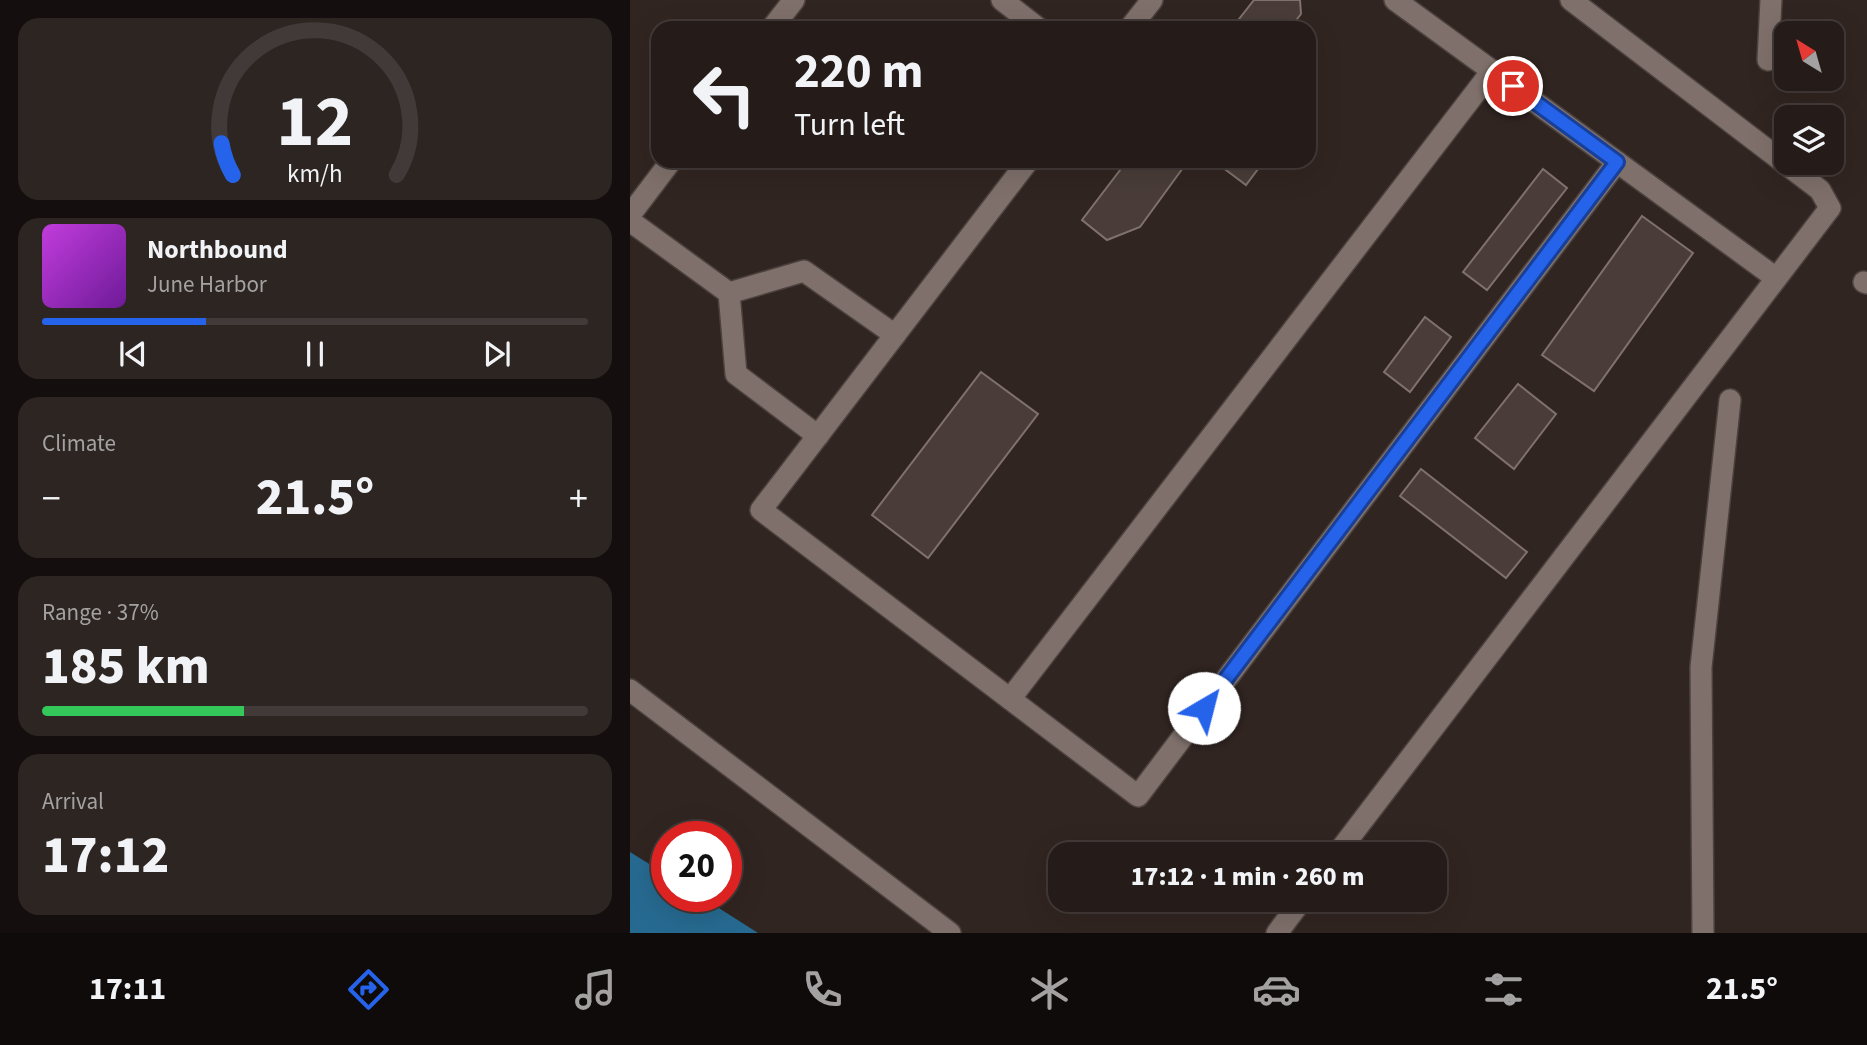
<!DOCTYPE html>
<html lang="en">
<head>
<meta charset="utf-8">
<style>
  :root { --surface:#251c19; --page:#2d2522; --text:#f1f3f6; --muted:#a3a1a2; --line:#423a38; --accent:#2563eb }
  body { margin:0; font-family:"Source Sans 3",sans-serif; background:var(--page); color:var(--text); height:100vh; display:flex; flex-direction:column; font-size:26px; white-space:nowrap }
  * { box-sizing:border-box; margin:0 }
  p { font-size:23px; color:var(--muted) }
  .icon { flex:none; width:38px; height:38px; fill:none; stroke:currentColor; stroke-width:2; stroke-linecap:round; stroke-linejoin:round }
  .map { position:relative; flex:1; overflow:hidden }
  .panel { display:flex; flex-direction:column; gap:18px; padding:18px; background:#140f0e; width:630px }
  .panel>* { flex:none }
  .top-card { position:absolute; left:21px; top:21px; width:665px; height:147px; border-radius:21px; box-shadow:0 7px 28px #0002,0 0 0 2px var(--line); background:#251c19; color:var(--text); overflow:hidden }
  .needle { width:46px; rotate:323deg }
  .buttons { position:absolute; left:1144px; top:21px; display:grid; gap:14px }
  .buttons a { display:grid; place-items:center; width:70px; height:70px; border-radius:14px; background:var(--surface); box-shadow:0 7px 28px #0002,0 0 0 2px var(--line); font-size:35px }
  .speed { position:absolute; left:21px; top:821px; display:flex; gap:14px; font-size:35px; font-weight:700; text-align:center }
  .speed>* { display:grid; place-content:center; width:91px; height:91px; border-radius:50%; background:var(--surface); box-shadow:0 7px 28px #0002,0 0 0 2px var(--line); line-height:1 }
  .speed .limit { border:10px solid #d22; background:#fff; color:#111 }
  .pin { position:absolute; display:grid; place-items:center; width:60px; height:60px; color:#fff; margin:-30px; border:4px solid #fff; border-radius:50%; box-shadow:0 2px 7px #0007 }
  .me { position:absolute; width:77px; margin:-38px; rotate:37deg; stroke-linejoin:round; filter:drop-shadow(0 0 5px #0008) }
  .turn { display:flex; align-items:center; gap:24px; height:147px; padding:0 28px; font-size:32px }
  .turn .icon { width:91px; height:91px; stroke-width:2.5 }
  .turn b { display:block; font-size:49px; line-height:60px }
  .big { font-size:52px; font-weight:800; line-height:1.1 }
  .panel .tile { flex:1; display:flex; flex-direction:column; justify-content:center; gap:10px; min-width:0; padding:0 24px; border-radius:21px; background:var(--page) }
  .panel .dial { align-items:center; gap:0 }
  .dial svg { height:182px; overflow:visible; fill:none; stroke:var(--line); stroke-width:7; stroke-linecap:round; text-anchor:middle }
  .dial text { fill:var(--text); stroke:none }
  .song { display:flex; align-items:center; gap:21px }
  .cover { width:84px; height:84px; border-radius:10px; background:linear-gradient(135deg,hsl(290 70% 55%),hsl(280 70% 35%)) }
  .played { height:7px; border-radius:4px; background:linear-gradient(90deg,var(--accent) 30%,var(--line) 30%) }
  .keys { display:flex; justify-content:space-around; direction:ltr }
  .heat { display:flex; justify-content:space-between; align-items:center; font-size:38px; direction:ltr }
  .charge { height:10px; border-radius:5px; background:linear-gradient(90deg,#34c759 37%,var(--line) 0) }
  .trip { position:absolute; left:418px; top:842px; width:399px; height:70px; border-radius:21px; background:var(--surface); box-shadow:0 7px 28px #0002,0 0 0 2px var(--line); font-weight:800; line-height:70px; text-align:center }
  .tabs { display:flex; height:112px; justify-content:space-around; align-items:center; background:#0f0b0a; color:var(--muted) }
  .tabs .icon { width:49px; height:49px }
  .tabs .current { color:var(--accent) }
  .tabs b { font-size:32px; color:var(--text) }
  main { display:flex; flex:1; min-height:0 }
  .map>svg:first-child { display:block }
  .water { fill:#276a91 }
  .building { fill:#4a3d39; stroke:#80716c; stroke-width:2 }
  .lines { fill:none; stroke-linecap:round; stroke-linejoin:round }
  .minor-casing { stroke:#4b413d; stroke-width:24 }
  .minor { stroke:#7f706b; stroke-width:21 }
  .route-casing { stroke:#184099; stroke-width:18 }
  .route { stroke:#2563eb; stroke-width:12 }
</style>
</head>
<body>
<main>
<section class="panel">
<div class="tile dial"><svg viewBox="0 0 100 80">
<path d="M14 69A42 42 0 1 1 86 69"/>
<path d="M14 69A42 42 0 0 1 9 55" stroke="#2563eb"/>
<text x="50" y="56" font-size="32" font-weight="700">12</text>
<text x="50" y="72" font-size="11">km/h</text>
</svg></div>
<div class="tile">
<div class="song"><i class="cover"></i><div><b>Northbound</b><p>June Harbor</p></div></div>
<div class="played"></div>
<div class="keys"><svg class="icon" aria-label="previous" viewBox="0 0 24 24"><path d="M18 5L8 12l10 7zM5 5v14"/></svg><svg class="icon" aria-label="pause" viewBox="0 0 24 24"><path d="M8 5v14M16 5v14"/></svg><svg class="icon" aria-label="next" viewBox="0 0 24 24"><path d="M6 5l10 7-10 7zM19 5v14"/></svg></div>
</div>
<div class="tile"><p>Climate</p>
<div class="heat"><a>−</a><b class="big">21.5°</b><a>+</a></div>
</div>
<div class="tile"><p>Range · 37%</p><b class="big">185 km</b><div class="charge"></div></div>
<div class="tile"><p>Arrival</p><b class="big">17:12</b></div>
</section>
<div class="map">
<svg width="1237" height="933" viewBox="0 0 1237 933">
  <rect width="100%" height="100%" fill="#312521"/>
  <polygon class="water" points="0,852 37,875 37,896 70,896 128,933 0,933"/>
  <g class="building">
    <polygon points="624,0 670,0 671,14 660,28 602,28"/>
    <polygon points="497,161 558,161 510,227 477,240 452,220"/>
    <polygon points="584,161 634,161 616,185"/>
    <polygon points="913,169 937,188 857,290 833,272"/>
    <polygon points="1012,216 1063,253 964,391 912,355"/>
    <polygon points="795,317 821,337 780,392 754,372"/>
    <polygon points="351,372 408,414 298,558 242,515"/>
    <polygon points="888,384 926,414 884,469 845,438"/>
    <polygon points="791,469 897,552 876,578 770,496"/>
  </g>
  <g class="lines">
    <defs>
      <g id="minor">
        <polyline points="372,0 408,28"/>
        <polyline points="765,0 1146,278"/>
        <polyline points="142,28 164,0"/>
        <polyline points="500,28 522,0"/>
        <polyline points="1138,60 1141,0"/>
        <polyline points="398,161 131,510 508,796 987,162"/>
        <polyline points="0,215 41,161"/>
        <polyline points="0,221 99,293 106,374 188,436"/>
        <polyline points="1234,282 1237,283"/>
        <polyline points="99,293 174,271 265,335"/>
        <polyline points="0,690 320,933"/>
        <polyline points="380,699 862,71"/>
        <polyline points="707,854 1200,208 1190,190 941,0"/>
        <polyline points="647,933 672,900"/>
        <polyline points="1073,933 1071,667 1100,400"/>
      </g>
    </defs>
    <use href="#minor" class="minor-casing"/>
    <use href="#minor" class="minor"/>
  </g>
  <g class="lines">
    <defs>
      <polyline id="route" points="574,708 987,162 883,86"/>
    </defs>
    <use href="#route" class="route-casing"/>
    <use href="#route" class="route"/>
  </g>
</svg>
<div class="buttons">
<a><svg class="needle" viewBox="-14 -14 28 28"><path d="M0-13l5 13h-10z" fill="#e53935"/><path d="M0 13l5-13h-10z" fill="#a3a1a2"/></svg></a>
<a><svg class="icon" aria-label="layers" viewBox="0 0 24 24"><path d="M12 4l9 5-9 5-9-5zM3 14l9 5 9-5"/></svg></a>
</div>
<div class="speed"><div class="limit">20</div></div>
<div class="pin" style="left:883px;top:86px;background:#d93025"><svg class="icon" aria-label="arrive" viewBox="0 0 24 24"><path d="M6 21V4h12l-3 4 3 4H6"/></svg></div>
<svg class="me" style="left:574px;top:708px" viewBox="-20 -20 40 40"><circle r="19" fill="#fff"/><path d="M0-13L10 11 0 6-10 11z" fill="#2563eb"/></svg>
<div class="trip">17:12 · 1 min · 260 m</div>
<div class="top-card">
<div class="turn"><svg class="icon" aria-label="left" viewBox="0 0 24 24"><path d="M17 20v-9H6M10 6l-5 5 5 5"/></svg><div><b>220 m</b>Turn left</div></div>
</div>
</div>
</main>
<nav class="tabs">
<b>17:11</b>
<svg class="icon current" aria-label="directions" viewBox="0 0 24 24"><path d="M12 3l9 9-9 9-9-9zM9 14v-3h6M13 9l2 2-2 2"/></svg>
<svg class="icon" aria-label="music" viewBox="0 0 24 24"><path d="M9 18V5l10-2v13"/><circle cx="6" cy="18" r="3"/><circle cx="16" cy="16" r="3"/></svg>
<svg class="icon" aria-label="phone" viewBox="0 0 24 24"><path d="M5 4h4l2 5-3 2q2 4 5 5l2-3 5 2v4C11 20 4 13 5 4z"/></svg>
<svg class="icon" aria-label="climate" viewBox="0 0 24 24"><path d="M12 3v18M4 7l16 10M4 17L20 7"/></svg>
<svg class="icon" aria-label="car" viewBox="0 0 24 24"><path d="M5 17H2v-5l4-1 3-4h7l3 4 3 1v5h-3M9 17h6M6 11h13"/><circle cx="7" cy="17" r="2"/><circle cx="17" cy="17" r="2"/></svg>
<svg class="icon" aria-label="filters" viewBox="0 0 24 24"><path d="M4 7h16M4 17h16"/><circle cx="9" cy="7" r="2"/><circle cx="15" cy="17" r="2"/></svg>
<b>21.5°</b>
</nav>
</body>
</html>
